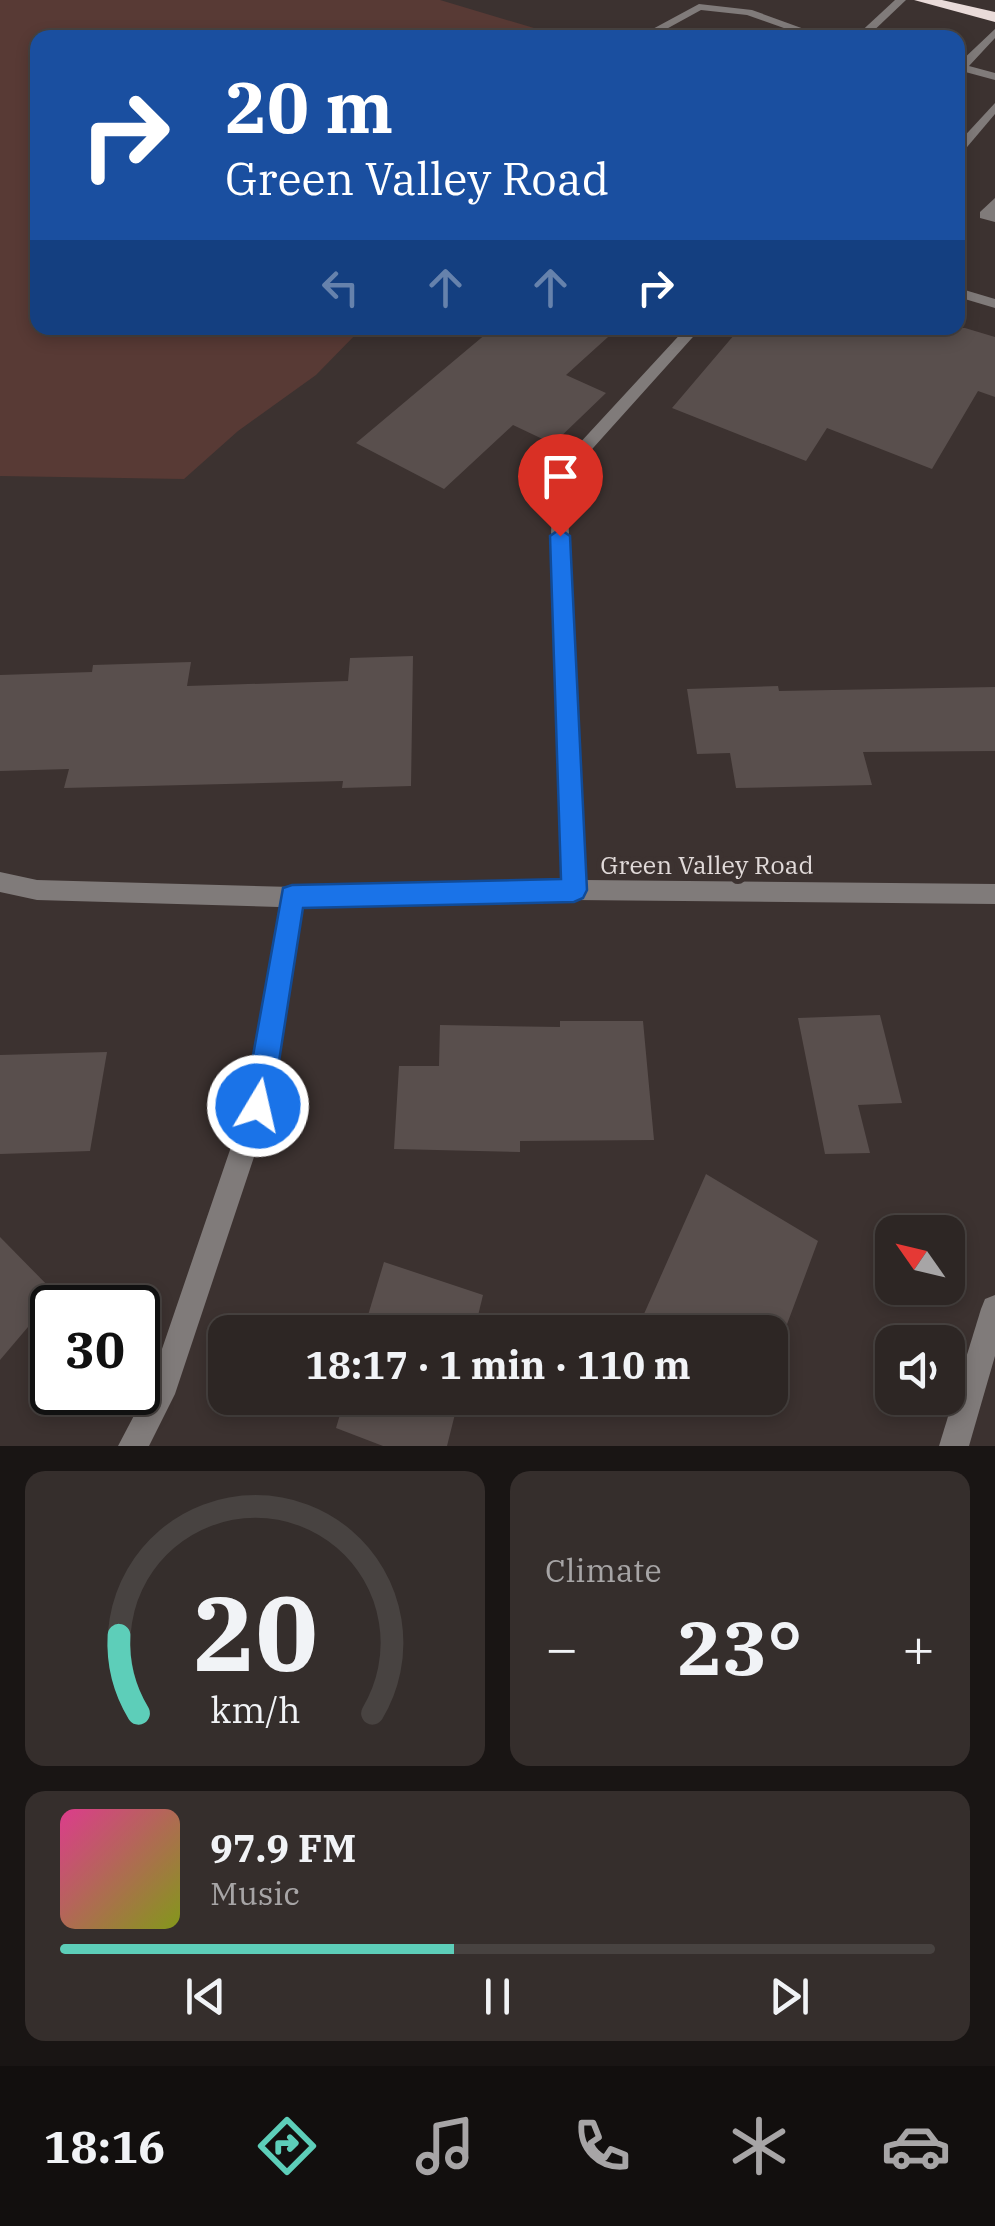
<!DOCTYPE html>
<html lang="en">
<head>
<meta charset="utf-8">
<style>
  :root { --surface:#2d2624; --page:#352e2c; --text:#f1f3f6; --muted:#a7a5a6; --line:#484341; --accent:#5dceb9 }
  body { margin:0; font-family:"IBM Plex Serif",serif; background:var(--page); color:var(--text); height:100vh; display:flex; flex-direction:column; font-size:38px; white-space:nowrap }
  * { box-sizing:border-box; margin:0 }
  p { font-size:32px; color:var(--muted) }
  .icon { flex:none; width:55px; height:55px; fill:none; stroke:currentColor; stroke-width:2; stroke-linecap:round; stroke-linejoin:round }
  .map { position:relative; height:1446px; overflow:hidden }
  .sheet { display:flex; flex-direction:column; gap:25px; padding:25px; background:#191514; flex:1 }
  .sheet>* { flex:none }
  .top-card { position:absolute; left:30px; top:30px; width:935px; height:305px; border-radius:20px; box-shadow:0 5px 15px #0003,0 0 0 2px var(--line); background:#1a4fa0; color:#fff; overflow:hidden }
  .needle { width:65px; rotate:304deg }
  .tools { position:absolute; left:875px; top:1215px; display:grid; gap:20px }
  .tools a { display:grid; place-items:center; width:90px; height:90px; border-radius:20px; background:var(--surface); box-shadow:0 5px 15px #0003,0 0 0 2px var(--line); font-size:50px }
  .speed { position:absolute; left:30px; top:1285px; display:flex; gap:20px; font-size:50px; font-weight:700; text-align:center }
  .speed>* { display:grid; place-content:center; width:130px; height:130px; border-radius:50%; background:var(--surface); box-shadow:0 5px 15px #0003,0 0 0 2px var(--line); line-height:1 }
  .speed .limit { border:5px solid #111; border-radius:15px; background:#fff; color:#111 }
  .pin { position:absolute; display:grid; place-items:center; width:85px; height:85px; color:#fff; margin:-102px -42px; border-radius:50% 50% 50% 0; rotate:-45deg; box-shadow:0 0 10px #0007 }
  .pin .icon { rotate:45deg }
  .me { position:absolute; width:110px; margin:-55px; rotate:9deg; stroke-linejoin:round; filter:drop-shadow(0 0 8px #0008) }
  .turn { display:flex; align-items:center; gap:35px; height:210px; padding:0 30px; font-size:45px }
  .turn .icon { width:130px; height:130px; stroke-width:2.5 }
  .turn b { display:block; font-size:70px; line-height:85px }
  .lanes { display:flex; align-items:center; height:95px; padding:0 30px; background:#0003; justify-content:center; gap:50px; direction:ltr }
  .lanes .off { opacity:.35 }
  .big { font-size:75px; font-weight:700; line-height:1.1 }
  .sheet .widget { flex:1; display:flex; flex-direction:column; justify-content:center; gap:15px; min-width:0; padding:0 35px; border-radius:20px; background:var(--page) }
  .sheet .dial { align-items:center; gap:0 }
  .dial svg { height:260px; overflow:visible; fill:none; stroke:var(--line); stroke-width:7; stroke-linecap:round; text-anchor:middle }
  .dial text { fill:var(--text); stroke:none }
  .song { display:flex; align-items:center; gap:30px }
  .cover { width:120px; height:120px; border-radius:15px; background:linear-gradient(135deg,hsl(330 70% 55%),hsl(70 70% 35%)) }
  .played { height:10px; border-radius:5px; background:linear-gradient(90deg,var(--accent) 45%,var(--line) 45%) }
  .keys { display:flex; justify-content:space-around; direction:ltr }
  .heat { display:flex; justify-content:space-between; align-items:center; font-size:55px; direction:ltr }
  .sheet .tiles { flex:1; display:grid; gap:25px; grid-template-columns:1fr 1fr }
  .widget:last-child { grid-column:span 2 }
  .trip { position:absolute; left:208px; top:1315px; width:580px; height:100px; border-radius:20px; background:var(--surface); box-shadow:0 5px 15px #0003,0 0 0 2px var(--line); font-weight:700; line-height:100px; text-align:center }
  .dock { display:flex; height:160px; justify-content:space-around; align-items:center; background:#120f0e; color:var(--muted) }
  .dock .icon { width:70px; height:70px }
  .dock .selected { color:var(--accent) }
  .dock b { font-size:45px; color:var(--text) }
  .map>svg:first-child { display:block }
  .green { fill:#583a35 }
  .building { fill:#594f4d }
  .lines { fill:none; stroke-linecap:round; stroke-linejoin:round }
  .lane { fill:#807b7a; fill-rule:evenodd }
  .street { fill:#807b7a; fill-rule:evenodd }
  .highway { fill:#e9dbd9; fill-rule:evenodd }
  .route { fill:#1a73e8; stroke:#114b97; stroke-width:2.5 }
  .labels { text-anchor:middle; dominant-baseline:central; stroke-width:10; stroke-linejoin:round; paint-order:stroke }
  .street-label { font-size:25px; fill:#e1dad9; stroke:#3c3230 }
</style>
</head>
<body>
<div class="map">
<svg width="995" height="1446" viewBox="0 0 995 1446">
  <rect width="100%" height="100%" fill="#3c3230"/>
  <polygon class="green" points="0,0 440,0 564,37 38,38 38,328 362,328 316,375 238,431 184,479 0,476"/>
  <g class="building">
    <polygon points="493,328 618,328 566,375 606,393 553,444 513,425 444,489 356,443"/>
    <polygon points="740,328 965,328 995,337 995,397 978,391 932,469 827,428 806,461 672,408"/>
    <polygon points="413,656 411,786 342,788 343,781 64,788 69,769 0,771 0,675 92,672 93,665 191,662 187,686 348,681 350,658"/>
    <polygon points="778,686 779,691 995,687 995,751 863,752 872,785 736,788 730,753 697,754 687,689"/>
    <polygon points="880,1015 902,1103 858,1105 870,1153 825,1154 798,1018"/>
    <polygon points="560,1021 643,1021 654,1140 520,1141 520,1152 394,1149 399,1066 439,1066 440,1025 560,1027"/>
    <polygon points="107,1052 90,1151 0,1154 0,1055"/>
    <polygon points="706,1174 818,1241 770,1370 770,1332 636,1332"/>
    <polygon points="0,1237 56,1294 0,1360"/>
    <polygon points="384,1262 483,1295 474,1332 363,1332"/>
    <polygon points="345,1398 459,1398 447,1446 383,1446 336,1428"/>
  </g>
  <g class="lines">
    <g class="lane">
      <polygon points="895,0 906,0 866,38 854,38"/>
      <polygon points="699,4 752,10 829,38 812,38 747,15 701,10 650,38 636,38"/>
      <polygon points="995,29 995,38 969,66 995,73 995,80 958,70 958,64"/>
      <polygon points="995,103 995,114 962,153 958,154 958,143"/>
      <polygon points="995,198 995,222 980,218 980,212"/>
      <polygon points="958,288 995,299 995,308 958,297"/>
      <polygon points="686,328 701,328 567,477 569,536 566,541 554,541 551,536 553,472"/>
    </g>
    <g class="street">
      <polygon points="560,530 569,536 585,880 995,884 995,904 574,900 302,907 271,1106 175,1394 149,1446 118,1446 149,1387 245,1106 279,907 37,900 0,892 0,872 37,880 292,887 563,880 551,536"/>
      <polygon points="995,1295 995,1356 969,1446 939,1446 981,1309 985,1299"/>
    </g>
    <polygon class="highway" points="914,0 942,0 995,12 995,22"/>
  </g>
  <polygon class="route" points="560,529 570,536 587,890 583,898 574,902 303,908 272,1106 268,1116 258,1120 248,1116 244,1106 283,888 292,885 561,879 550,536"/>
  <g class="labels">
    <g class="street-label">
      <text x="707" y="864">Green Valley Road</text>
    </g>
  </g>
</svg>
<div class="tools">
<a><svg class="needle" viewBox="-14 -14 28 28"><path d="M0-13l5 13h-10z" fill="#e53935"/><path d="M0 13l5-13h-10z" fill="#a7a5a6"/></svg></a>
<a><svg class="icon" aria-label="sound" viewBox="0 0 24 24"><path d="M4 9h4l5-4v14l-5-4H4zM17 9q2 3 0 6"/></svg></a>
</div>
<div class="speed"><div class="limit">30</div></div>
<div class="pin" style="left:560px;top:536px;background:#d93025"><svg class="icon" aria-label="arrive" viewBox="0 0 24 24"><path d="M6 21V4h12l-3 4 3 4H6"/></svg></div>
<svg class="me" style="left:258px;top:1106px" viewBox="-20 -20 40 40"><circle r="17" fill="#1a73e8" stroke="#fff" stroke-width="3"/><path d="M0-11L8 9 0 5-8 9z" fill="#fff"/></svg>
<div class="trip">18:17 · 1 min · 110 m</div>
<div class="top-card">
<div class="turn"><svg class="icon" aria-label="right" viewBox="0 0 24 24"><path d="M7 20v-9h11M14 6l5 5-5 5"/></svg><div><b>20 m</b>Green Valley Road</div></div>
<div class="lanes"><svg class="icon off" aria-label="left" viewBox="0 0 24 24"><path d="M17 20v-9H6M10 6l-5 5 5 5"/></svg><svg class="icon off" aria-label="ahead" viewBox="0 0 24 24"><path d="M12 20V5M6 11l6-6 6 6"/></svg><svg class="icon off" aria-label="ahead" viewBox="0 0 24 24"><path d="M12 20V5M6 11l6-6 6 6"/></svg><svg class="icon" aria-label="right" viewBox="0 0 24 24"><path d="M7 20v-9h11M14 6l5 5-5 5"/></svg></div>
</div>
</div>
<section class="sheet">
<div class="tiles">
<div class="widget dial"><svg viewBox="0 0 100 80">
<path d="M14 69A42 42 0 1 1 86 69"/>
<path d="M14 69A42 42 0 0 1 8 45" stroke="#5dceb9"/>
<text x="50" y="56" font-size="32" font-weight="700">20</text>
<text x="50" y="72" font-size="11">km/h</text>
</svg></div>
<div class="widget"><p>Climate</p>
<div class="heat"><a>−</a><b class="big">23°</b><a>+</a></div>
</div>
<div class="widget">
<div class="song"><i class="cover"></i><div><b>97.9 FM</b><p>Music</p></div></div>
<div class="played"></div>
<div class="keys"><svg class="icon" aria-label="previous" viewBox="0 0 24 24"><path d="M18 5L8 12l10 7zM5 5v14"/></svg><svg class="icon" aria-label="pause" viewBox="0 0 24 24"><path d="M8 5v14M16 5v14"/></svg><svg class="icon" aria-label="next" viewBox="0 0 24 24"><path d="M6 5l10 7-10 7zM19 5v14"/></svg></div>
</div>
</div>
</section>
<nav class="dock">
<b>18:16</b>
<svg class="icon selected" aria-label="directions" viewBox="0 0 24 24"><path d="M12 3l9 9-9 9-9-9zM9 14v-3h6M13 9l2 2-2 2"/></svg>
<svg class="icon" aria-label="music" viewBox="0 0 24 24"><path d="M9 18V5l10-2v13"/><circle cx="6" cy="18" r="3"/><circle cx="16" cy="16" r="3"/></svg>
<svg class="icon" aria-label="phone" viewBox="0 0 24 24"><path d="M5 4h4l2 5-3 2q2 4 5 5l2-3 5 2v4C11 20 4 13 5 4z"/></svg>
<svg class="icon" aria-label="climate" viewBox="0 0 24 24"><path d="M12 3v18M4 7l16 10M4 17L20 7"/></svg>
<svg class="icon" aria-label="car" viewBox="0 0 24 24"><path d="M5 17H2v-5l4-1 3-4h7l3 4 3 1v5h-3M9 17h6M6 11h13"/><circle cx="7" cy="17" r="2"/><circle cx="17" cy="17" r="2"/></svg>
</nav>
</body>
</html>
